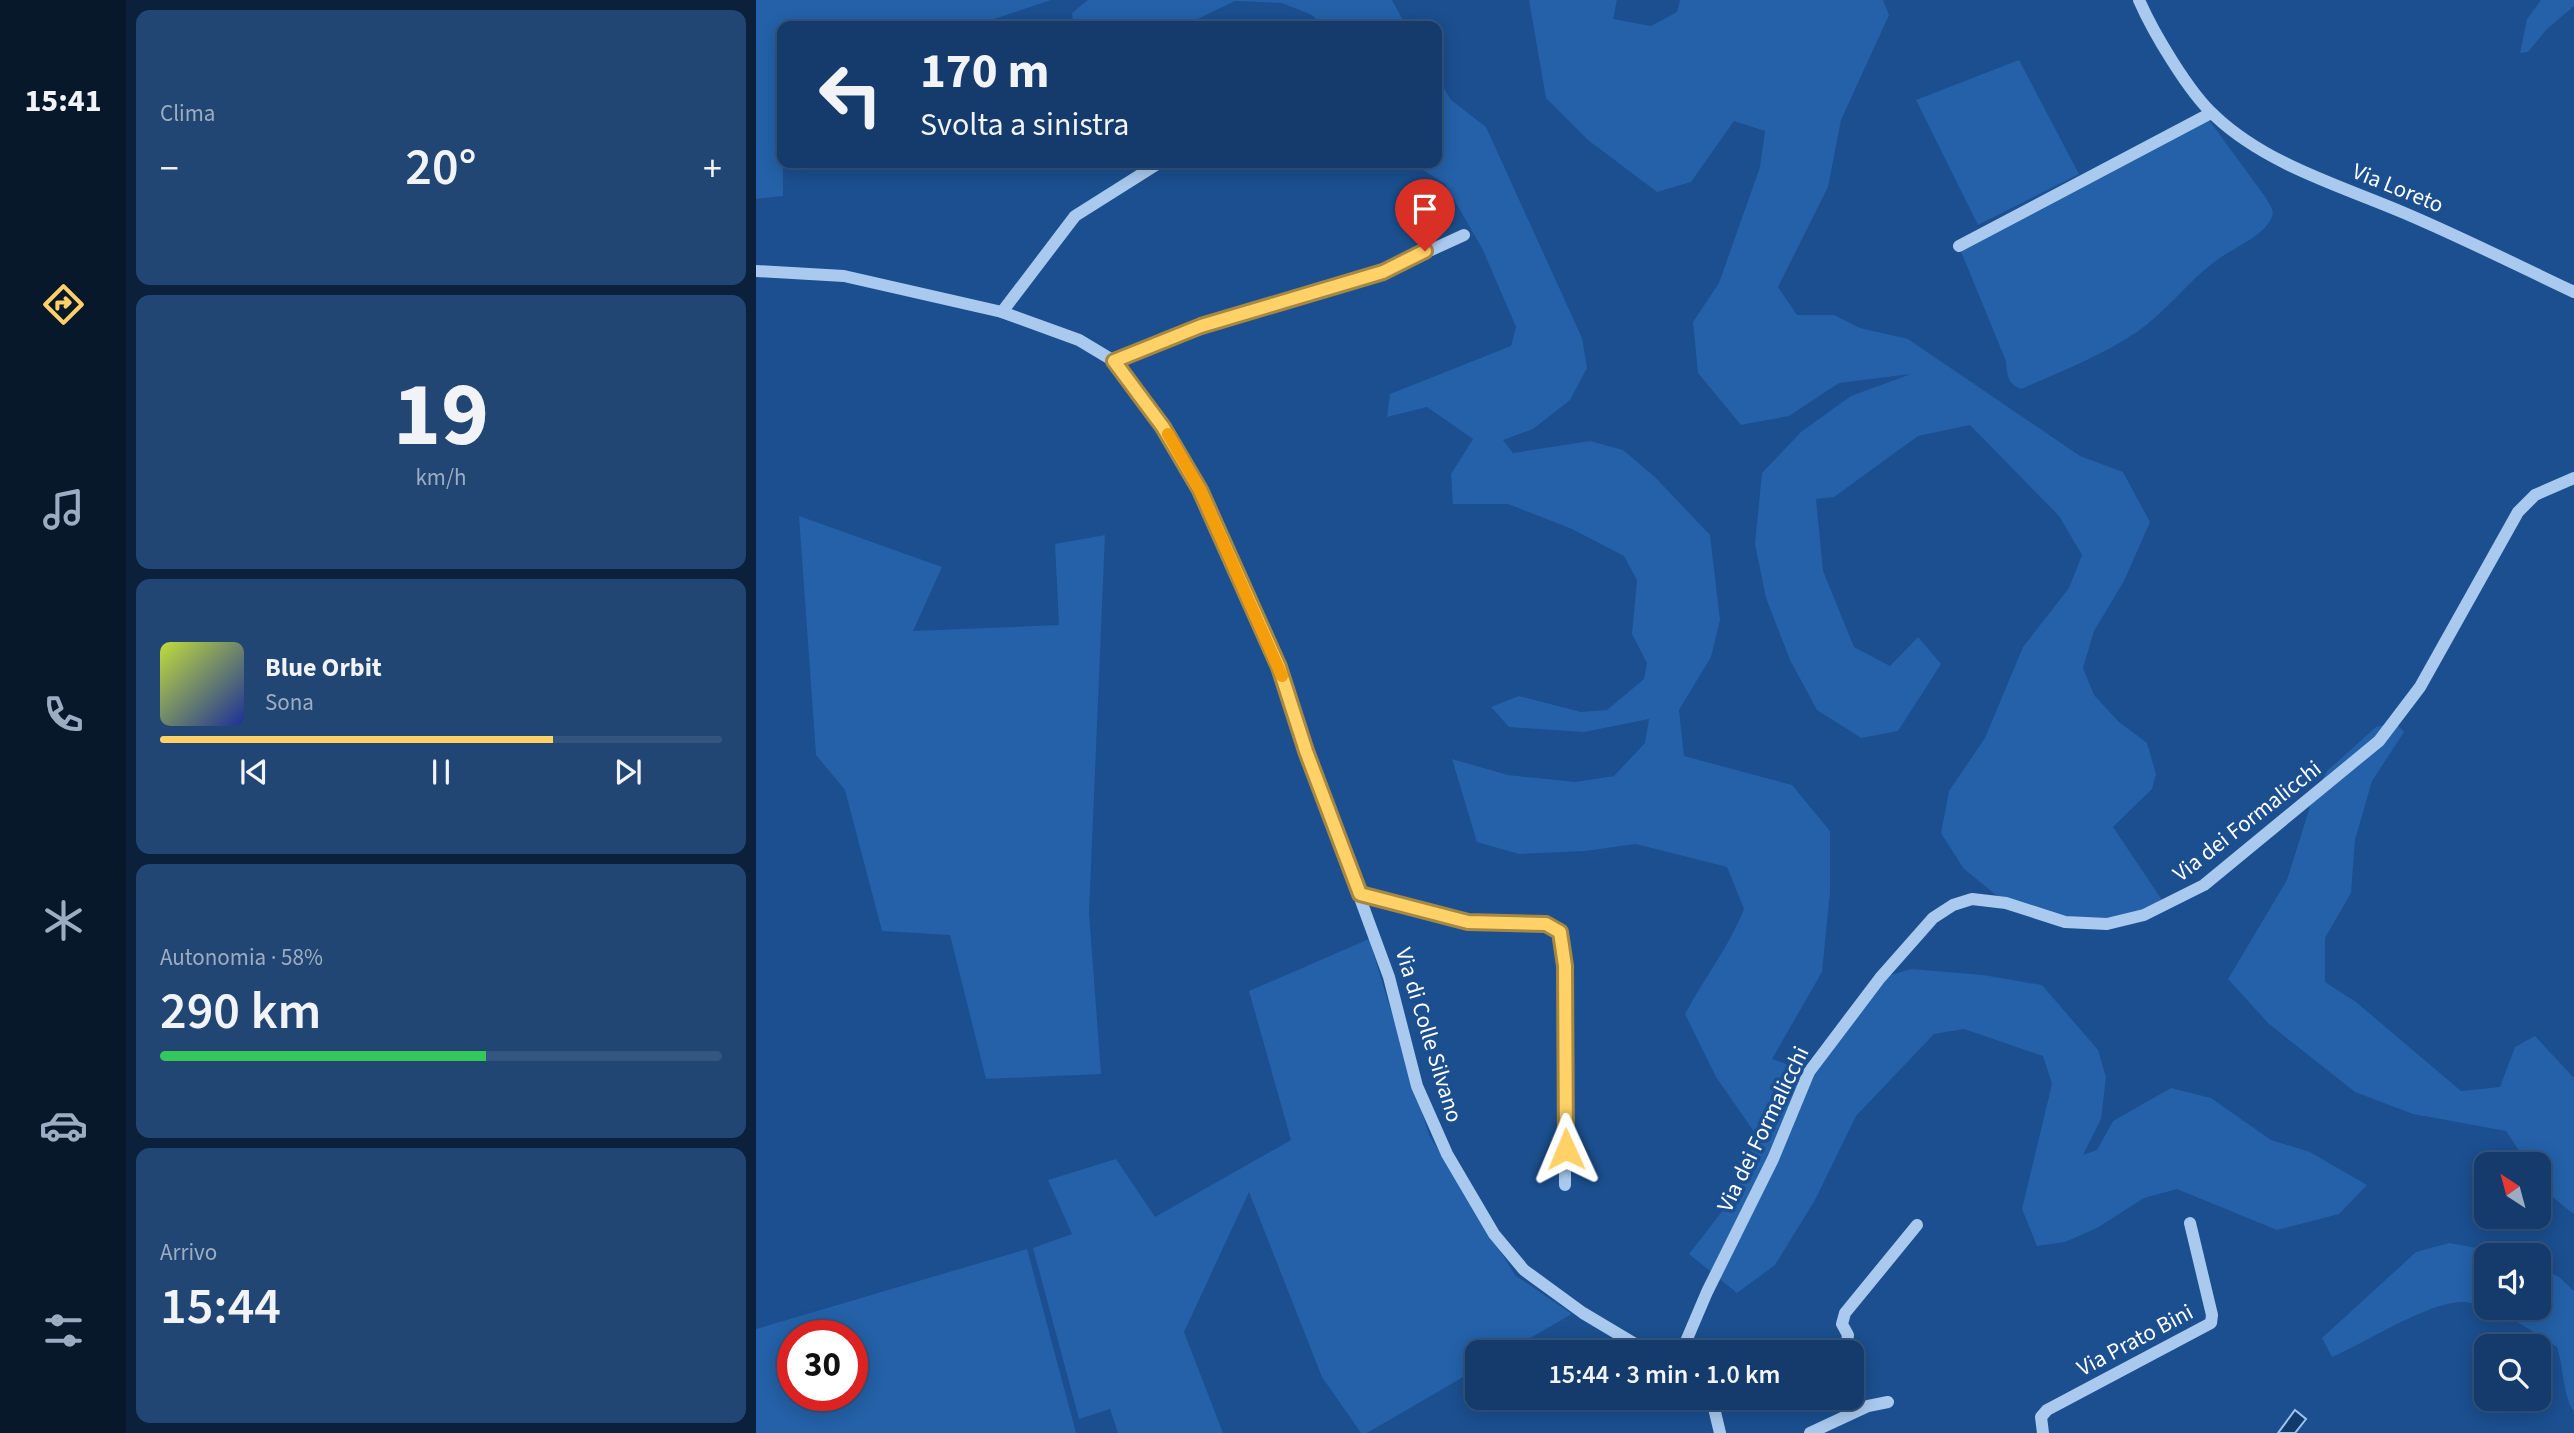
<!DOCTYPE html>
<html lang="it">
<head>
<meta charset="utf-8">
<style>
  :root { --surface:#143b6b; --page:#214673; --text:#f1f3f6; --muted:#9dadc1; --line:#33557e; --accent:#ffd166 }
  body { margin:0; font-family:"Source Sans 3",sans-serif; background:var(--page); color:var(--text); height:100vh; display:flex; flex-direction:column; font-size:26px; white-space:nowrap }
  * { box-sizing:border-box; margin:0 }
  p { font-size:23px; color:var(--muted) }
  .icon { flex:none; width:38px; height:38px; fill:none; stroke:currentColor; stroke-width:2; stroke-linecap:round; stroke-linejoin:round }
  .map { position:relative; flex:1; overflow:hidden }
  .details { display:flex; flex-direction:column; gap:10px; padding:10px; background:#0b203b; width:630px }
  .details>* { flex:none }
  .top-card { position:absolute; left:21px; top:21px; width:665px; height:147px; border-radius:14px; box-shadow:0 4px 18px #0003,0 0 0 2px var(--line); background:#143b6b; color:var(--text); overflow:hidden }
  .needle { width:46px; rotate:324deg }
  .controls { position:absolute; left:1718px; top:1152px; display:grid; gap:14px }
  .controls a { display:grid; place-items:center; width:77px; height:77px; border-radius:14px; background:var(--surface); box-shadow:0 4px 18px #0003,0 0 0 2px var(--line); font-size:35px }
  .speed { position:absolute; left:21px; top:1320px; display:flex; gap:14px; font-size:35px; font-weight:700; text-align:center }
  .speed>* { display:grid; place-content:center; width:91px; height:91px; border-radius:50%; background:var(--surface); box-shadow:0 4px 18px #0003,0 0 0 2px var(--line); line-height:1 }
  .speed .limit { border:10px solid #d22; background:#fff; color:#111 }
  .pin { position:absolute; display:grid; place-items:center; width:60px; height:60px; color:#fff; margin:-72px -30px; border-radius:50% 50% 50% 0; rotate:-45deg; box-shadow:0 0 7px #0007 }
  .pin .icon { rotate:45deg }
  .me { position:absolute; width:77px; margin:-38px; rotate:359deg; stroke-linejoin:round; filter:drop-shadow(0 0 5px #0008) }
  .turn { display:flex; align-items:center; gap:24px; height:147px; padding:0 28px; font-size:32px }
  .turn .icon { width:91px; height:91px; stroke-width:2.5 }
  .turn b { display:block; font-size:49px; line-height:60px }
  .big { font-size:52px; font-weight:600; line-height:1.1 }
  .details .card { flex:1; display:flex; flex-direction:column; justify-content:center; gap:10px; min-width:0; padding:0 24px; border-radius:14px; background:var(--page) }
  .details .dial { align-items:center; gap:0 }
  .dial b { font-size:91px; line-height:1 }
  .song { display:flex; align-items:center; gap:21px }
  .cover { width:84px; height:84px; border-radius:10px; background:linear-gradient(135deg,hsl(70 70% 55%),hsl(230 70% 35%)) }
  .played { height:7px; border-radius:4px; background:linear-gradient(90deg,var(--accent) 70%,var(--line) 70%) }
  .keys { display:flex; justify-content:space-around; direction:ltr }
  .heat { display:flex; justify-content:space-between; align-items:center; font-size:38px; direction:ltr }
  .charge { height:10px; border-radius:5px; background:linear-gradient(90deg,#34c759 58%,var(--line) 0) }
  .trip { position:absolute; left:709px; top:1340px; width:399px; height:70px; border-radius:14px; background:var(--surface); box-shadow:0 4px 18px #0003,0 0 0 2px var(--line); font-weight:600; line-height:70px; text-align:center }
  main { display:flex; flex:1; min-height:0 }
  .tabs { display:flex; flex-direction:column; width:126px; justify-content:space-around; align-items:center; background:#08182b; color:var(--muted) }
  .tabs .icon { width:49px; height:49px }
  .tabs .selected { color:var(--accent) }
  .tabs b { font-size:32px; color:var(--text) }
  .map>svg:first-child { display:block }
  .green { fill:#2461a8; fill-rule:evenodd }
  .water { fill:#123a6d; stroke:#9cc4f0; stroke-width:2 }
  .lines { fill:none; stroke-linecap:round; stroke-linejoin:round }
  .minor { stroke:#a9c9ee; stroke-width:12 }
  .route-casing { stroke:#a68842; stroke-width:18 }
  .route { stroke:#ffd166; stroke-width:12 }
  .slow { stroke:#f59e0b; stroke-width:12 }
  .labels { text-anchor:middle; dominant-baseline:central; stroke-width:7; stroke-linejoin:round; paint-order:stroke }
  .street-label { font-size:23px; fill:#fff; stroke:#1b4f8f }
</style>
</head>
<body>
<main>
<nav class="tabs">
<b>15:41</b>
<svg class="icon selected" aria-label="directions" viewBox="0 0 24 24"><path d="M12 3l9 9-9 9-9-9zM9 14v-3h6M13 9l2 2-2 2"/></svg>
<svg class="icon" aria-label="music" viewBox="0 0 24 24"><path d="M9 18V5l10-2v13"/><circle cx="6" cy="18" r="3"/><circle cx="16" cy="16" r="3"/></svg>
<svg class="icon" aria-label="phone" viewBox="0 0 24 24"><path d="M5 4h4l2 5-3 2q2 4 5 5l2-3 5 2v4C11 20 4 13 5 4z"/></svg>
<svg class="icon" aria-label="climate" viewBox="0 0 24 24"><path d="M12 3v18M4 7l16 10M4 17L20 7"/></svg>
<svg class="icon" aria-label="car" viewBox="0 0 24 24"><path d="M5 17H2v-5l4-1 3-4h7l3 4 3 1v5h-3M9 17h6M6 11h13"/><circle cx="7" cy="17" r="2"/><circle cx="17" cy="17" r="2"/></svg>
<svg class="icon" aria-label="filters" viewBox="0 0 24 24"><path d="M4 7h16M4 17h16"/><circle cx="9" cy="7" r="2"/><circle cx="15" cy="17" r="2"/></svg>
</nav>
<section class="details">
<div class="card"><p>Clima</p>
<div class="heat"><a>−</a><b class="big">20°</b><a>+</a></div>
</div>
<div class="card dial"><b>19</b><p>km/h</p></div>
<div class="card">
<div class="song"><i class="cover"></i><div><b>Blue Orbit</b><p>Sona</p></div></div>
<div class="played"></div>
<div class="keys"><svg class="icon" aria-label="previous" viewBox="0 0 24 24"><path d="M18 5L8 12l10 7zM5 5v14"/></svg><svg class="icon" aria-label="pause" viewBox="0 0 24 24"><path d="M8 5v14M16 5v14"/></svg><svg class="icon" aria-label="next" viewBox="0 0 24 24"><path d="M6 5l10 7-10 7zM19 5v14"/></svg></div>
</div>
<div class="card"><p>Autonomia · 58%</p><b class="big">290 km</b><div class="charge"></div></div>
<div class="card"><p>Arrivo</p><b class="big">15:44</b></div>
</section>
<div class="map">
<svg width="1818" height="1433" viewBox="0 0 1818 1433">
  <rect width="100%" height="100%" fill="#1b4f8f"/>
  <g class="green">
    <polygon points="0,0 295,0 217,26 26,26 27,196 0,199"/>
    <polygon points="332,0 636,0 650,26 568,26 556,15 526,3 479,1 427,26 318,26 316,13"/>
    <polygon points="773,0 861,0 857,19 895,26 921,12 924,0 1127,0 1133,15 1085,120 1072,187 1022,287 1041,315 1078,315 1104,328 1152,339 1324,456 1367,472 1394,522 1368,581 1338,631 1327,668 1338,695 1362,721 1391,743 1400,774 1396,789 1357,827 1410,906 1338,925 1250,903 1208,869 1185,833 1193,791 1229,738 1267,647 1313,588 1326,555 1303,516 1214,425 1162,436 1078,497 1060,499 1067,571 1098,647 1134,666 1162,637 1185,664 1142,731 1105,738 1061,710 1034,660 1010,598 999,544 1006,473 1045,432 1095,396 1155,374 1083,383 1033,416 985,425 942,373 937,322 963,283 1004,167 1009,131 978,121 935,182 901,192 832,140 790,98"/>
    <polygon points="1785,0 1818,0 1818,6 1791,29 1772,52 1764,53 1771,19"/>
    <polygon points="1263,60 1323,174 1222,225 1160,100"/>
    <path d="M681,77L695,100L730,127L826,338L831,368L814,400L777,429L747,440L757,453L834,441L867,450L899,477L954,535L964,620L955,657L923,710L928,756L1036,785L1074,831V892L1066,972L1016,1059L1053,1072L1124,978L1155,969L1227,975L1286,985L1342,1050L1350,1077L1345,1119L1327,1155L1341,1150L1357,1121L1415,1088L1455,1098L1515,1140L1554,1152L1611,1185L1583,1214L1521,1230L1421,1189L1388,1198L1341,1228L1309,1242L1281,1246L1266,1209L1296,1084L1287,1056L1208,1029L1178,1034L1100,1116L1059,1200L1019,1265L981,1293L933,1254L978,1196L1001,1136L960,1077L929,1014C948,978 973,947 988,909L971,867L880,844L829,851L763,854L721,842L696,759L752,775L819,782L858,776L889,743L893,719L828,732L753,727L735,707L763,696L825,712L851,710L888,679L891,663L876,634L881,580L868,556L816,529L752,504H697L695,474L717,439L671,407L631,417L634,394L755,346L760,327L726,248L689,184L656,163H681Z"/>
    <path d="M1453,120L1510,198C1513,204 1519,210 1516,217C1506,238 1478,247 1461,260C1432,281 1410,312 1381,332C1345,356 1304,372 1265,389C1251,383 1251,375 1250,361L1204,249Z"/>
    <polygon points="43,516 186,567 157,631 303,625 299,544 349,535 333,913 345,1074 230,1079 194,935 126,931 89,790 60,755"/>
    <path d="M1639,722L1648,732L1616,781L1599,840L1595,893L1569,938V982L1600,1002L1705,1091L1744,1087L1759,1047L1779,1036L1818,1078V1214C1799,1199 1783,1189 1783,1164H1772L1750,1131L1657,1114L1599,1092L1513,1024L1472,979L1531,880L1557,797L1571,771L1620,727Z"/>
    <polygon points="613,939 673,1135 759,1275 816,1314 748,1353 721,1353 721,1369 611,1433 605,1433 566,1377 493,1192 428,1332 467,1433 362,1433 354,1409 323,1419 277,1248 316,1234 292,1180 360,1159 399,1217 535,1140 493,991"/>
    <path d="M1693,1243L1759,1255H1731V1307H1783V1267L1803,1277L1818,1291V1412C1806,1393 1808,1368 1801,1347C1775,1331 1746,1309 1715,1303C1681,1295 1611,1343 1576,1357L1566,1338L1660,1252Z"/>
    <path d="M271,1249L320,1433H0V1329ZM96,1335V1395H37V1335Z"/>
  </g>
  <polygon class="water" points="1539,1410 1550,1419 1539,1433 1522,1433"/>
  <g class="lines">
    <g class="minor">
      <path d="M1383,0C1397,32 1433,93 1459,116C1512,166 1589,187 1653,215C1709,239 1763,266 1818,292"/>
      <polyline points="1203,246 1455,113"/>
      <polyline points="0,271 88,276 246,312 323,340 358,361 394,407 437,478 522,667 550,751 633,977 661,1086 691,1154 738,1234 768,1270 827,1313 894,1353"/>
      <polyline points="246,312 319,216 403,163"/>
      <polyline points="358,361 445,326 627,272 708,235"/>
      <polyline points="604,894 712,922 790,924 802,929 809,966 809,1185"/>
      <polyline points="925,1353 951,1292 1017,1159 1053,1072 1124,978 1177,918 1197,905 1216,899 1250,903 1309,922 1351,924 1388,915 1448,885 1623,741 1664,687 1762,512 1779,495 1818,478"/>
      <polyline points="1075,1353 1091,1342 1092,1335 1086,1324 1089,1313 1161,1225"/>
      <polyline points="949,1398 958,1408 964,1433"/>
      <polyline points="958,1408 979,1398"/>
      <polyline points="1054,1433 1112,1406 1132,1402"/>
      <polyline points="1287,1433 1285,1417 1291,1410 1455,1323 1456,1315 1434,1223"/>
    </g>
  </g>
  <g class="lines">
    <defs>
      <polyline id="route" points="669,251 627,272 445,326 358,361 407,427 444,490 523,667 550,751 604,894 712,922 790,924 804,932 809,966 810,1149"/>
    </defs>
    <use href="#route" class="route-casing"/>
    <use href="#route" class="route"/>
    <polyline class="slow" points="412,434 444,490 526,676"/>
  </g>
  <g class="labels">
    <g class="street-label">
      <text transform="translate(1642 188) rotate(22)">Via Loreto</text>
      <text transform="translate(1491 821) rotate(-38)">Via dei Formalicchi</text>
      <text transform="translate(673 1035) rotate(73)">Via di Colle Silvano</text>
      <text transform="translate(1007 1129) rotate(-64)">Via dei Formalicchi</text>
      <text transform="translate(1379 1340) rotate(-28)">Via Prato Bini</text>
    </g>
  </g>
</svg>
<div class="controls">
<a><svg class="needle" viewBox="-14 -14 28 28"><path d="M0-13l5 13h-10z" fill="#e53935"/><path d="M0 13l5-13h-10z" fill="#9dadc1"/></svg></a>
<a><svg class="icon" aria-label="sound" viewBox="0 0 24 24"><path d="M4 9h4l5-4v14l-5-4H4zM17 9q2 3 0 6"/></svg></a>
<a><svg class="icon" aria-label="search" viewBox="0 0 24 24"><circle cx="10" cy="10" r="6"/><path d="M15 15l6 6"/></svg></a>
</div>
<div class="speed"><div class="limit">30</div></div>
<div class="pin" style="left:669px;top:251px;background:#d93025"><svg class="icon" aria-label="arrive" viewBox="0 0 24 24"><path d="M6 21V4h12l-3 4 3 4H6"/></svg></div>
<svg class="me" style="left:810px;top:1149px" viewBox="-20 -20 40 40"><path d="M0-17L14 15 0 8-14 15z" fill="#ffd166" stroke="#fff" stroke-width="4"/></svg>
<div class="trip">15:44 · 3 min · 1.0 km</div>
<div class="top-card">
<div class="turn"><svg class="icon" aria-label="left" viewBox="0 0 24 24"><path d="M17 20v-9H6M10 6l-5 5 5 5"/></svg><div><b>170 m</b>Svolta a sinistra</div></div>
</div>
</div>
</main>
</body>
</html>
